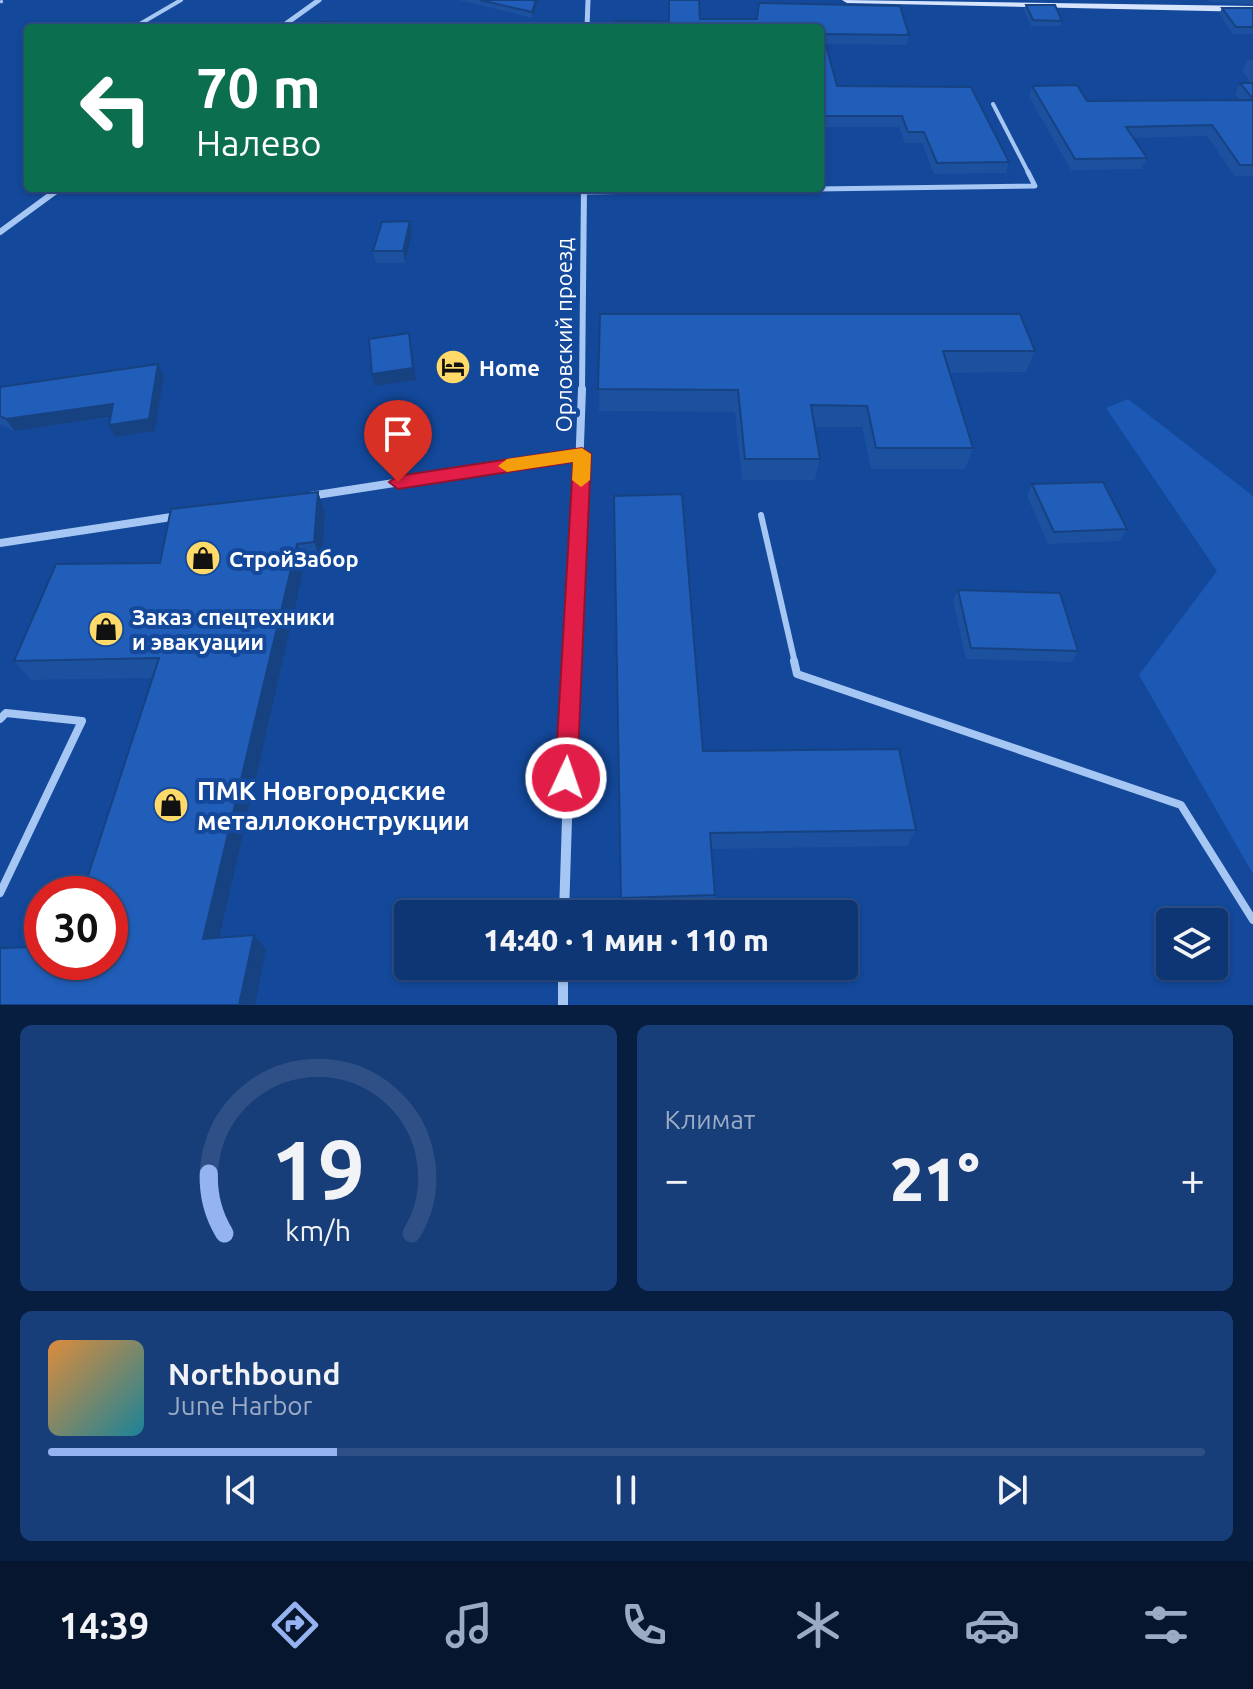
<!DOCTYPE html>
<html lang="ru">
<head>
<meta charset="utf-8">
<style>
  :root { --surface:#0e3674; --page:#173e79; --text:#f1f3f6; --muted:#9babc5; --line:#2e5086; --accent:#95b2f1 }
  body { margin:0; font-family:Ubuntu,sans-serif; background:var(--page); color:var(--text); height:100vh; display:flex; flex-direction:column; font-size:30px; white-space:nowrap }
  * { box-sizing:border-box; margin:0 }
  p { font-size:26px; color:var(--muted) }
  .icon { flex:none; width:44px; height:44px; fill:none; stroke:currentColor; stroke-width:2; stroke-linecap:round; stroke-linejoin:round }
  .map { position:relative; height:1005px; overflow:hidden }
  .side { display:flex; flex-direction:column; gap:20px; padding:20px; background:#081e40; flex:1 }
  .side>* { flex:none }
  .guide { position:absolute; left:24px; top:24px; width:800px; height:168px; border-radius:8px; box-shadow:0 2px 6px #0004,0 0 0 2px var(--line); background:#0b6e4f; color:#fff; overflow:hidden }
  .fabs { position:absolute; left:1156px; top:908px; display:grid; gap:16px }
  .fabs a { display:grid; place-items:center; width:72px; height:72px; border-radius:8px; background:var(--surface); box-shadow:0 2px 6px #0004,0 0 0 2px var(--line); font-size:40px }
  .speed { position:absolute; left:24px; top:876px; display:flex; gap:16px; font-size:40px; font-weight:700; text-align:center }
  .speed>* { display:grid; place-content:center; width:104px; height:104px; border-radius:50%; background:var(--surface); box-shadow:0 2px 6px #0004,0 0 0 2px var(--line); line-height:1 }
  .speed .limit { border:12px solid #d22; background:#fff; color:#111 }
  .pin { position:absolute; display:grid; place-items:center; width:68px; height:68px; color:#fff; margin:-82px -34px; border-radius:50% 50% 50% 0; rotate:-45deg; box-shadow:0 0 8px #0007 }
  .pin .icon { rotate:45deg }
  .me { position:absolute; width:88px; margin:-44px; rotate:3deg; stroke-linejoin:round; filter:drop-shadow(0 0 6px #0008) }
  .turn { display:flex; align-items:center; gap:28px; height:168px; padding:0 40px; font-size:36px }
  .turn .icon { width:104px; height:104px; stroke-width:2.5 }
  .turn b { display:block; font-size:56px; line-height:68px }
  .big { font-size:60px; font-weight:800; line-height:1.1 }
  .side .widget { flex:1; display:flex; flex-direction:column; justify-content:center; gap:12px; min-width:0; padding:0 28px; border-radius:12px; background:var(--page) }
  .side .dial { align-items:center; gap:0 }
  .dial svg { height:208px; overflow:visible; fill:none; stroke:var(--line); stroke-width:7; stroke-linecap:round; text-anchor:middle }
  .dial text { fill:var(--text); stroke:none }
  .song { display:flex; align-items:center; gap:24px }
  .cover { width:96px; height:96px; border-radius:12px; background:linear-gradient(135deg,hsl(30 70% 55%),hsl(190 70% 35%)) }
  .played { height:8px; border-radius:4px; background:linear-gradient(90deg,var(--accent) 25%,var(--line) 25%) }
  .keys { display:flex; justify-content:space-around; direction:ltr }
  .heat { display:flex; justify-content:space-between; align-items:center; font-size:44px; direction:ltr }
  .side .tiles { flex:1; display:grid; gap:20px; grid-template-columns:1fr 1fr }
  .widget:last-child { grid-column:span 2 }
  .trip { position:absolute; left:394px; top:900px; width:464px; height:80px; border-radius:8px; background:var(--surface); box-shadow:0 2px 6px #0004,0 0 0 2px var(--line); font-weight:800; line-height:80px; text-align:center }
  .menu { display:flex; height:128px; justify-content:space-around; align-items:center; background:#06162e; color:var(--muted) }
  .menu .icon { width:56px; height:56px }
  .menu .current { color:var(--accent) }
  .menu b { font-size:36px; color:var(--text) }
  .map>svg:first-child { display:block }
  .green { fill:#1b59b4 }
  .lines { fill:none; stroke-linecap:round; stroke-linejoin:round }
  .path { stroke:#a6c6f3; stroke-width:3; stroke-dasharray:3 4; stroke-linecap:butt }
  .lane-far3 { stroke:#a6c6f3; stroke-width:4 }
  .lane-far2 { stroke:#a6c6f3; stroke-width:5 }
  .lane-far1 { stroke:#a6c6f3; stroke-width:6 }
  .lane { stroke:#a6c6f3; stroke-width:8 }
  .street-far3 { stroke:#a6c6f3; stroke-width:5 }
  .street-far2 { stroke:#a6c6f3; stroke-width:6 }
  .street-far1 { stroke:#a6c6f3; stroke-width:8 }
  .street { stroke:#a6c6f3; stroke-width:10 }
  .secondary { fill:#d6e5fd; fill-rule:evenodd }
  .wall { fill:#1c519f }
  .shaded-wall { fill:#174282 }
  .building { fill:#215eb9; stroke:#174282; stroke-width:2 }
  .route { fill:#e11d48; stroke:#92132f; stroke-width:2 }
  .slow { fill:#f59e0b }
  .labels { text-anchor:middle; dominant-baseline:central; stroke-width:8; stroke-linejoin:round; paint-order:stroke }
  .street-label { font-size:22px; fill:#fff; stroke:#13489a }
  .poi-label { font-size:22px; font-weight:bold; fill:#fff; stroke:#13489a; text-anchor:start }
  .near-poi-label { font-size:26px; font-weight:bold; fill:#fff; stroke:#13489a; text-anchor:start }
</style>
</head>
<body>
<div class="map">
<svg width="1253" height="1005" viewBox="0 0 1253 1005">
  <rect width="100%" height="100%" fill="#13489a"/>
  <polygon class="green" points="1128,399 1253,496 1253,874 1139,675 1217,571 1106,408"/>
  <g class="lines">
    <polyline class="path" points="0,2 6,0"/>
    <g class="lane-far3">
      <polyline points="133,28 181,0"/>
      <polyline points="993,104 1029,174"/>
    </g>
    <polyline class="lane-far2" points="584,192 1035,186 1028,172"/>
    <polyline class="lane-far1" points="761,515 795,663"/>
    <g class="lane">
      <polyline points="794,661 797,674 1181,805 1253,920"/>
      <polyline points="0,719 6,713 82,721 0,893"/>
    </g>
    <g class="street-far3">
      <polyline points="280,28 319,0"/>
      <polyline points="587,28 588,0"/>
    </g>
    <g class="street-far2">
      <polyline points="0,232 60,188"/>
      <polyline points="582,391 584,188"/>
    </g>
    <g class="street-far1">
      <polyline points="310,496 582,454"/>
      <polyline points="0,543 178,516"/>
      <polyline points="572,663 582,389"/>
    </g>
    <g class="street">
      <polyline points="564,914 572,661"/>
      <polyline points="563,966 563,1005"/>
    </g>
    <polygon class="secondary" points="842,0 1253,6 1253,12 847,3"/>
  </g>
  <g class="wall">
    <polygon points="458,0 538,0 533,18"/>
    <polygon points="1208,0 1253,0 1253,4 1210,2"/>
    <polygon points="1026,5 1062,21 1061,26 1031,26 1024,10"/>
    <polygon points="1222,8 1253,8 1253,34 1233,34 1219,14"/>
    <polygon points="700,19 909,35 907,45 826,44 837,86 1009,162 1006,173 934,174 922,143 905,143 899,127 820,127 820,28 669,22"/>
    <polygon points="1248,60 1253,60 1253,176 1234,176 1207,136 1133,138 1147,158 1142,169 1071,170 1029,97 1032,86 1087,101 1240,100 1235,94 1240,83 1251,83 1242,71"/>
    <polygon points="412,233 405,263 376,263 373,251"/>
    <polygon points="600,314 1035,351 1026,372 950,373 973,448 965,469 871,469 862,427 814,427 820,459 815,480 742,480 735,412 599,411"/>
    <polygon points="158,364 164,376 155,431 115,437 110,418 14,431 0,424 0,387"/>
    <polygon points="1032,484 1127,529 1120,541 1048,544 1027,496"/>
    <polygon points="318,492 325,513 322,563 305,564 220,937 254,935 266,949 110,962 152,678 31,680 14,661 160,563"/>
    <polygon points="614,496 703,751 916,830 907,846 711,849 715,895 712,910 622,912"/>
    <polygon points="958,590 1078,651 1072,662 966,659 953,601"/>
  </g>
  <g class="shaded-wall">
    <polygon points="536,0 538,0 533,18 532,12"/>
    <polygon points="410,221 412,233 405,263 403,251"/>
    <polygon points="409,333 416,380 375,386 372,374"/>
    <polygon points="158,364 164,376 155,431 115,437 109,425"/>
    <polygon points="113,404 119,416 14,431 6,419"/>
    <polygon points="318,492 325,513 322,563 314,542"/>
    <polygon points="297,544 305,564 216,953 203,939"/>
    <polygon points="254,935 266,949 255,1005 239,1005"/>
  </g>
  <g class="building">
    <polygon points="480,0 536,0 532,12"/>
    <polygon points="669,0 699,0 700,19 757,19 759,3 900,6 909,35 823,34 837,86 971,87 1009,162 937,163 924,132 908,132 902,116 820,116 820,28 614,28 614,21 669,22"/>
    <polygon points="1026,5 1055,5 1062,21 1033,20"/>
    <polygon points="1222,8 1253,8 1253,27 1236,27"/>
    <polygon points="321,22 352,23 349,28 318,28"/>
    <polygon points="1240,83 1253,83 1253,99"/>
    <polygon points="1077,85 1087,101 1253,100 1253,165 1240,165 1212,125 1126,127 1147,158 1075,159 1032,86"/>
    <polygon points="410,221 403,251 373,251 382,222"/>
    <polygon points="600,314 1020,314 1035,351 943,351 973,448 876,448 867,406 811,405 820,459 745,459 738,390 598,389"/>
    <polygon points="409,333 413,368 372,374 369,339"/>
    <polygon points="158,364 149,419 109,425 113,404 6,419 0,416 0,387"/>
    <polygon points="1103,482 1127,529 1054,532 1032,484"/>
    <polygon points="318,492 314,542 297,544 203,939 254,935 239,1005 0,1005 0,948 42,947 42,962 110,962 110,894 82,894 159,658 14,661 56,564 160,563 171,509"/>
    <polygon points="682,494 703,751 899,749 916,830 710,833 715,895 621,898 614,496"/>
    <polygon points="958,590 1060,593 1078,651 971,648"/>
  </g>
  <polygon class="route" points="582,448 591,454 577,778 574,786 566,789 558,786 555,778 573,462 398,489 389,482 398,476"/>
  <polygon class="slow" points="582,448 591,454 590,480 581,487 572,480 573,462 507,472 498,466 507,459"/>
  <defs>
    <symbol id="hotel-disc" viewBox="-11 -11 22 22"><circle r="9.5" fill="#ffda69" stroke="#13489a"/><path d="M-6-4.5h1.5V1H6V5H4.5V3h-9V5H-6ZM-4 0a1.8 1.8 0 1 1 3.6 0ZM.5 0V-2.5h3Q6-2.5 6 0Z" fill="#111"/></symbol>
    <symbol id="shop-disc" viewBox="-11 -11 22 22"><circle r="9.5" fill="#ffda69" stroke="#13489a"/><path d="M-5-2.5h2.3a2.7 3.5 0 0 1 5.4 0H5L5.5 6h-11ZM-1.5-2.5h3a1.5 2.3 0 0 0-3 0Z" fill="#111"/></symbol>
  </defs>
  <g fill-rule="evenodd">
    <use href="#hotel-disc" x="433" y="347" width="40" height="40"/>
    <use href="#shop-disc" x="183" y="538" width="40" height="40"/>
    <use href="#shop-disc" x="86" y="609" width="40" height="40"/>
    <use href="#shop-disc" x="151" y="785" width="40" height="40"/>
  </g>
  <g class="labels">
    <g class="street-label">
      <text transform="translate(563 335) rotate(-90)">Орловский проезд</text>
    </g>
    <g class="poi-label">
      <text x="479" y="367">Home</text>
      <text x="229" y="558">СтройЗабор</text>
      <text x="132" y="616">Заказ спецтехники<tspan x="132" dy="25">и эвакуации</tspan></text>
    </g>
    <g class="near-poi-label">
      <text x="197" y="790">ПМК Новгородские<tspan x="197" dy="30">металлоконструкции</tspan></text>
    </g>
  </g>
</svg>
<div class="fabs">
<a><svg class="icon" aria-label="layers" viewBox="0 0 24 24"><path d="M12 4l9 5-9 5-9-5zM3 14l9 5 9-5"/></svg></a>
</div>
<div class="speed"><div class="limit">30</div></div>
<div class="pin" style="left:398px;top:482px;background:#d93025"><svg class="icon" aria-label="arrive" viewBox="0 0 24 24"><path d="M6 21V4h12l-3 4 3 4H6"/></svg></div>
<svg class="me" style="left:566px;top:778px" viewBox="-20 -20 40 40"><circle r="17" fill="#e11d48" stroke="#fff" stroke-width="3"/><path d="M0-11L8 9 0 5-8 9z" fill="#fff"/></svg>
<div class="trip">14:40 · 1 мин · 110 m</div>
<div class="guide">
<div class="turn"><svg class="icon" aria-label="left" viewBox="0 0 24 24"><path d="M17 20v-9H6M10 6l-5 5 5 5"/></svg><div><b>70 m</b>Налево</div></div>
</div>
</div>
<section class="side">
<div class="tiles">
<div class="widget dial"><svg viewBox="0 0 100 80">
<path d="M14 69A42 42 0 1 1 86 69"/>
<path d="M14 69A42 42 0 0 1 8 46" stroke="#95b2f1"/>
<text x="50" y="56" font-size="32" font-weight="700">19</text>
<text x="50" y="72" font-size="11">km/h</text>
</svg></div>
<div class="widget"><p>Климат</p>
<div class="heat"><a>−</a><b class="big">21°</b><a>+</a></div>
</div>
<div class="widget">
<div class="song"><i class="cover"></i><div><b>Northbound</b><p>June Harbor</p></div></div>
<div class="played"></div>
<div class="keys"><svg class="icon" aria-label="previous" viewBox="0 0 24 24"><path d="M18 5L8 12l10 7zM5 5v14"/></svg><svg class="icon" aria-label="pause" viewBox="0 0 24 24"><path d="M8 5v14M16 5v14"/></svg><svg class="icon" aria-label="next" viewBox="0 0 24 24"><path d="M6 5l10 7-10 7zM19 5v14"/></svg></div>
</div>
</div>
</section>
<nav class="menu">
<b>14:39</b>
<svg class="icon current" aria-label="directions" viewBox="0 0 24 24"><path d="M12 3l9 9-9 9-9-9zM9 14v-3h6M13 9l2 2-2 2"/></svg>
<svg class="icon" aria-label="music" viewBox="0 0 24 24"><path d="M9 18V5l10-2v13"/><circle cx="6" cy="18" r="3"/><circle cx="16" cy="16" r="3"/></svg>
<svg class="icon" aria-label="phone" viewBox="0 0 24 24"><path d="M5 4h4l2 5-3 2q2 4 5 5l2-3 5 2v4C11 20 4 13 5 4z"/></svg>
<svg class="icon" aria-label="climate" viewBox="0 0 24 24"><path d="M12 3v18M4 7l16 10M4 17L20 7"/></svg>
<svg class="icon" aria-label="car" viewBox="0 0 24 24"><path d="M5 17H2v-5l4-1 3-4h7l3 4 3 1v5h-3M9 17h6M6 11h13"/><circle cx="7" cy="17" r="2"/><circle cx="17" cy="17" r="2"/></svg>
<svg class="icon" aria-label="filters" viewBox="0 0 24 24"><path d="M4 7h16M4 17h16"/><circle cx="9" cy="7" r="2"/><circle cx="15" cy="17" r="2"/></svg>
</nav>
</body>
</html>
